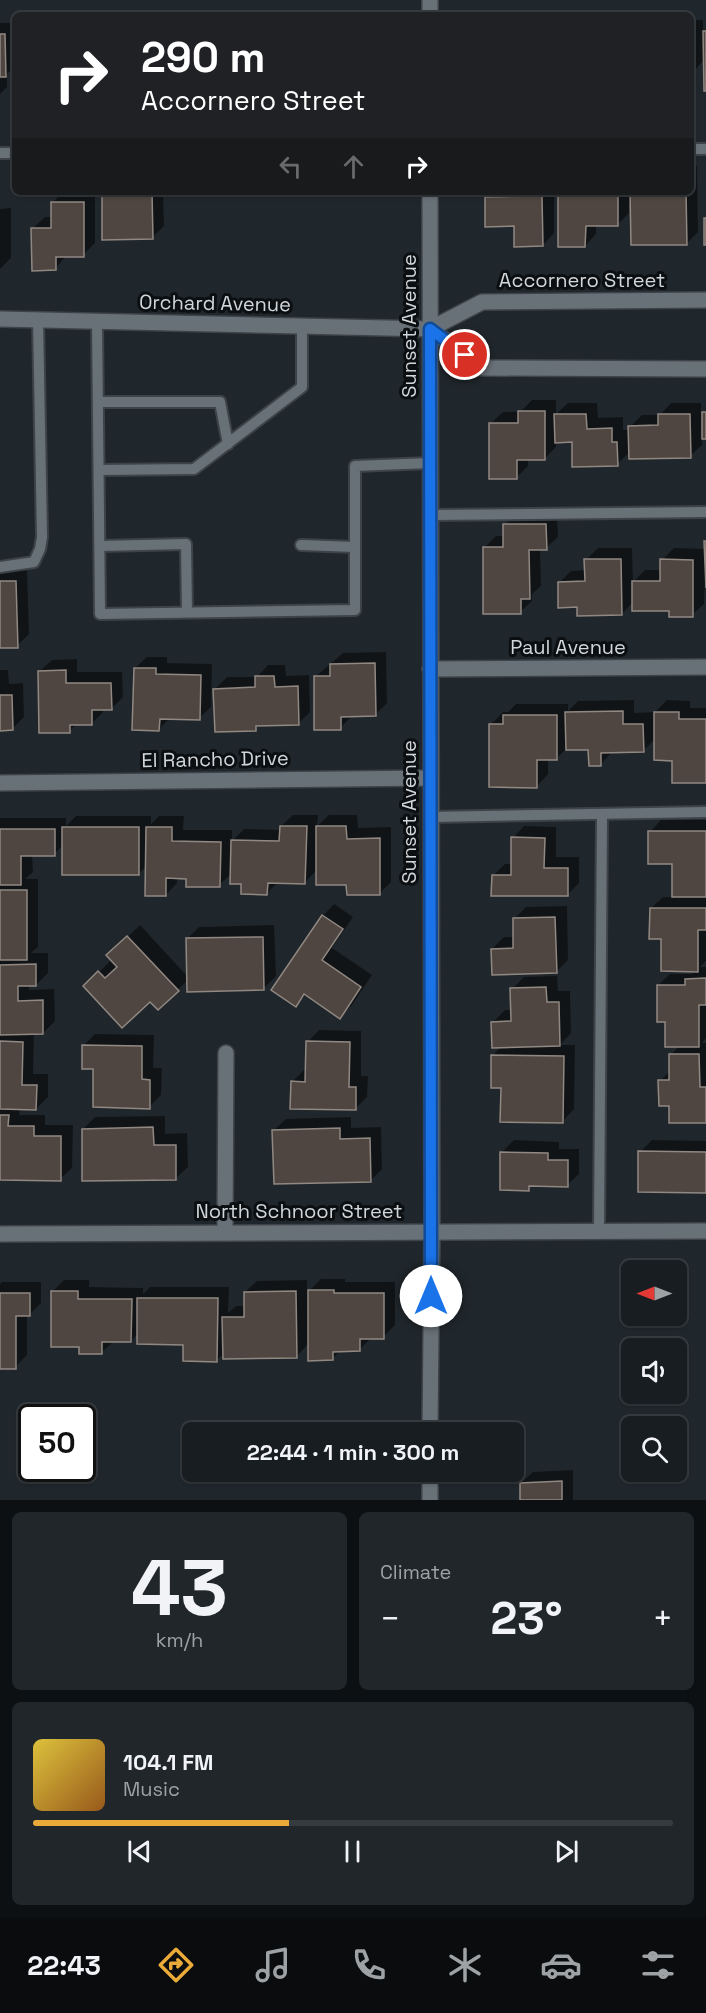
<!DOCTYPE html>
<html lang="en">
<head>
<meta charset="utf-8">
<style>
  :root { --surface:#181d21; --page:#21262a; --text:#f1f3f6; --muted:#9fa2a5; --line:#363b3f; --accent:#eaaa39 }
  body { margin:0; font-family:"Space Grotesk",sans-serif; background:var(--page); color:var(--text); height:100vh; display:flex; flex-direction:column; font-size:22px; white-space:nowrap }
  * { box-sizing:border-box; margin:0 }
  p { font-size:20px; color:var(--muted) }
  .icon { flex:none; width:33px; height:33px; fill:none; stroke:currentColor; stroke-width:2; stroke-linecap:round; stroke-linejoin:round }
  .map { position:relative; height:1500px; overflow:hidden }
  .panel { display:flex; flex-direction:column; gap:12px; padding:12px; background:#0d1012; flex:1 }
  .panel>* { flex:none }
  .top-card { position:absolute; left:12px; top:12px; width:682px; height:183px; border-radius:9px; box-shadow:0 2px 4px #0004,0 0 0 2px var(--line); background:#202124; color:#fff; overflow:hidden }
  .needle { width:39px; rotate:270deg }
  .fabs { position:absolute; left:621px; top:1260px; display:grid; gap:12px }
  .fabs a { display:grid; place-items:center; width:66px; height:66px; border-radius:9px; background:var(--surface); box-shadow:0 2px 4px #0004,0 0 0 2px var(--line); font-size:30px }
  .speed { position:absolute; left:18px; top:1404px; display:flex; gap:12px; font-size:30px; font-weight:700; text-align:center }
  .speed>* { display:grid; place-content:center; width:78px; height:78px; border-radius:50%; background:var(--surface); box-shadow:0 2px 4px #0004,0 0 0 2px var(--line); line-height:1 }
  .speed .limit { border:3px solid #111; border-radius:9px; background:#fff; color:#111 }
  .pin { position:absolute; display:grid; place-items:center; width:51px; height:51px; color:#fff; margin:-26px; border:3px solid #fff; border-radius:50%; box-shadow:0 2px 6px #0007 }
  .me { position:absolute; width:66px; margin:-33px; rotate:0deg; stroke-linejoin:round; filter:drop-shadow(0 0 4px #0008) }
  .turn { display:flex; align-items:center; gap:21px; height:126px; padding:0 30px; font-size:27px }
  .turn .icon { width:78px; height:78px; stroke-width:2.5 }
  .turn b { display:block; font-size:42px; line-height:51px }
  .lanes { display:flex; align-items:center; height:57px; padding:0 30px; background:#0003; justify-content:center; gap:30px; direction:ltr }
  .lanes .off { opacity:.35 }
  .big { font-size:45px; font-weight:800; line-height:1.1 }
  .panel .widget { flex:1; display:flex; flex-direction:column; justify-content:center; gap:9px; min-width:0; padding:0 21px; border-radius:9px; background:var(--page) }
  .panel .dial { align-items:center; gap:0 }
  .dial b { font-size:78px; line-height:1 }
  .song { display:flex; align-items:center; gap:18px }
  .cover { width:72px; height:72px; border-radius:9px; background:linear-gradient(135deg,hsl(50 70% 55%),hsl(30 70% 35%)) }
  .played { height:6px; border-radius:3px; background:linear-gradient(90deg,var(--accent) 40%,var(--line) 40%) }
  .keys { display:flex; justify-content:space-around; direction:ltr }
  .heat { display:flex; justify-content:space-between; align-items:center; font-size:33px; direction:ltr }
  .panel .tiles { flex:1; display:grid; gap:12px; grid-template-columns:1fr 1fr }
  .widget:last-child { grid-column:span 2 }
  .trip { position:absolute; left:182px; top:1422px; width:342px; height:60px; border-radius:9px; background:var(--surface); box-shadow:0 2px 4px #0004,0 0 0 2px var(--line); font-weight:800; line-height:60px; text-align:center }
  .menu { display:flex; height:96px; justify-content:space-around; align-items:center; background:#0a0c0d; color:var(--muted) }
  .menu .icon { width:42px; height:42px }
  .menu .active { color:var(--accent) }
  .menu b { font-size:27px; color:var(--text) }
  .map>svg:first-child { display:block }
  .shadow { fill:#0007 }
  .building { fill:#4f4641; stroke:#918882; stroke-width:1.5 }
  .lines { fill:none; stroke-linecap:round; stroke-linejoin:round }
  .lane-casing { stroke:#3d4348; stroke-width:14 }
  .street-casing { stroke:#3d4348; stroke-width:18 }
  .secondary-casing { stroke:#3d4348; stroke-width:18 }
  .lane { stroke:#697178; stroke-width:10 }
  .street { stroke:#697178; stroke-width:15 }
  .secondary { stroke:#697178; stroke-width:15 }
  .route-casing { stroke:#114b97; stroke-width:15 }
  .route { stroke:#1a73e8; stroke-width:10 }
  .labels { text-anchor:middle; dominant-baseline:central; stroke-width:6; stroke-linejoin:round; paint-order:stroke }
  .street-label { font-size:20px; fill:#d1d6da; stroke:#0c0f12 }
</style>
</head>
<body>
<div class="map">
<svg width="706" height="1500" viewBox="0 0 706 1500">
  <rect width="100%" height="100%" fill="#20272c"/>
  <g class="shadow">
    <polygon points="661,11 681,11 681,15 657,15"/>
    <polygon points="692,20 703,20 703,33 706,30 706,89 705,59 692,73"/>
    <polygon points="0,23 15,23 15,66 7,74 7,87 0,94"/>
    <polygon points="692,166 697,166 698,232 686,244 632,204 629,204 629,213 617,225 596,224 596,234 585,246 560,192 692,192"/>
    <polygon points="63,192 95,192 95,243 83,255 67,255 55,269 33,228 45,217 53,217 53,202"/>
    <polygon points="103,192 163,192 164,226 152,238"/>
    <polygon points="491,192 554,192 554,233 543,245 515,225 486,197"/>
    <polygon points="11,208 11,258 0,269 0,209"/>
    <polygon points="532,400 556,400 556,414 568,403 597,403 598,418 623,417 623,430 630,430 630,427 642,415 660,415 671,403 701,403 701,415 706,410 706,438 702,437 702,445 690,456 631,451 617,464 573,441 556,441 556,447 545,458 528,458 528,466 516,478 491,423 503,412 520,412"/>
    <polygon points="516,513 557,513 558,537 546,548 540,548 541,586 532,594 532,601 520,612 484,548 496,536 505,536 505,525"/>
    <polygon points="706,541 704,604 692,615 633,602 622,614 579,606 560,582 571,571 586,570 586,560 598,548 632,548 633,582 645,570 662,570 662,560 674,548 705,549"/>
    <polygon points="27,570 29,634 17,646 0,647 0,571"/>
    <polygon points="386,652 387,703 375,715 352,716 340,728 315,677 343,653"/>
    <polygon points="147,657 167,657 167,663 212,664 211,707 199,718 170,718 159,729 135,668"/>
    <polygon points="77,659 77,672 122,672 123,697 111,709 103,709 103,712 92,723 77,724 69,731 40,671 52,660"/>
    <polygon points="268,665 285,665 286,676 309,675 310,712 299,723 260,724 255,729 215,689 227,677 257,677"/>
    <polygon points="0,670 8,670 9,684 23,683 24,717 12,729 0,729"/>
    <polygon points="634,700 634,713 655,712 667,700 690,701 690,708 706,708 706,781 674,759 655,739 643,751 612,752 601,764 590,748 566,749 556,759 548,759 548,774 537,786 491,724 503,712 508,712 516,704 568,704 568,711 578,701"/>
    <polygon points="293,815 318,815 317,826 329,815 357,815 358,828 391,827 391,882 380,893 348,884 318,869 305,882 278,882 267,893 242,882 232,873 219,885 188,877 177,877 177,883 166,895 147,866 139,873 64,844 54,854 32,854 33,872 25,879 38,879 38,947 31,953 48,953 48,973 36,985 29,985 29,990 54,989 55,1021 43,1033 34,1033 33,1074 48,1074 48,1097 36,1109 20,1108 19,1115 45,1115 45,1125 73,1125 72,1168 60,1179 0,1158 0,818 66,818 66,826 76,816 151,816 151,824 159,816 184,816 183,830 232,830 232,841 244,829 281,830 281,826"/>
    <polygon points="661,820 706,820 706,961 700,967 706,967 706,1038 702,1043 706,1043 706,1121 671,1105 660,1081 671,1070 671,1055 679,1046 666,1021 658,985 670,974 692,974 696,970 663,937 651,908 663,897 674,897 674,862 650,832"/>
    <polygon points="524,826 556,827 556,857 579,857 579,883 567,895 493,876 505,864 512,864 513,838"/>
    <polygon points="334,904 353,917 332,948 372,975 352,1005 340,1017 306,994 295,1005 323,916"/>
    <polygon points="567,906 568,960 556,972 492,949 504,937 514,937 514,919 526,907"/>
    <polygon points="140,925 188,977 187,939 199,927 274,925 276,976 264,988 188,980 158,1008 150,999 85,986 112,959 109,955"/>
    <polygon points="557,976 558,991 570,991 571,1033 560,1045 575,1045 574,1109 563,1121 502,1087 493,1055 502,1046 493,1022 505,1010 512,1010 512,989 524,977"/>
    <polygon points="319,1030 361,1031 361,1076 368,1076 367,1097 355,1109 292,1082 304,1070 307,1070 308,1042"/>
    <polygon points="95,1034 154,1035 153,1068 162,1068 161,1095 149,1107 95,1067 83,1046"/>
    <polygon points="165,1116 165,1134 187,1133 188,1167 176,1178 83,1129 95,1117"/>
    <polygon points="351,1117 351,1128 381,1127 382,1169 370,1181 274,1130 286,1119"/>
    <polygon points="514,1140 559,1142 559,1149 579,1149 579,1174 567,1185 533,1185 528,1189 502,1152"/>
    <polygon points="652,1140 706,1141 706,1192 640,1152"/>
    <polygon points="321,1279 345,1279 345,1282 395,1282 395,1325 383,1337 371,1338 359,1350 341,1350 332,1359 309,1343 296,1357 224,1353 217,1360 184,1343 138,1333 131,1341 114,1341 102,1352 81,1346 53,1291 64,1280 89,1280 89,1287 143,1288 143,1294 150,1287 229,1287 228,1313 236,1306 245,1306 245,1292 257,1281 307,1280 307,1293"/>
    <polygon points="2,1282 41,1282 41,1303 30,1314 27,1314 27,1355 15,1367 0,1367 0,1284"/>
    <polygon points="573,1470 573,1500 522,1500 521,1483 533,1472"/>
  </g>
  <g class="building">
    <polygon points="703,31 706,31 706,91 704,91"/>
    <polygon points="0,34 5,34 6,77 0,77"/>
    <polygon points="102,192 152,192 153,239 102,240"/>
    <polygon points="558,192 618,192 618,226 586,226 585,247 558,247"/>
    <polygon points="630,192 686,192 687,245 631,245"/>
    <polygon points="542,196 543,246 514,247 514,226 485,227 485,197"/>
    <polygon points="51,202 84,202 84,257 56,257 56,270 32,271 31,228 51,228"/>
    <rect x="704" y="218" width="2" height="27"/>
    <polygon points="518,411 545,411 545,460 517,460 517,479 489,479 489,423 518,423"/>
    <rect x="702" y="412" width="4" height="27"/>
    <polygon points="554,414 586,414 587,429 612,428 612,442 617,442 618,466 572,467 572,442 555,443"/>
    <polygon points="658,414 690,414 691,458 629,459 628,426 658,425"/>
    <polygon points="503,524 546,524 547,550 529,550 530,599 521,599 521,614 483,614 483,547 503,547"/>
    <polygon points="704,541 706,541 706,588"/>
    <polygon points="584,559 621,559 622,615 577,616 577,607 558,608 558,582 585,581"/>
    <polygon points="660,559 693,560 693,617 669,617 669,611 632,611 632,581 660,581"/>
    <polygon points="0,581 16,581 18,648 0,648"/>
    <polygon points="375,663 376,716 341,717 341,730 314,730 314,676 330,676 330,664"/>
    <polygon points="134,668 156,668 156,674 201,675 200,720 160,719 159,731 132,730"/>
    <polygon points="66,670 66,683 111,683 112,710 92,710 92,725 70,725 70,733 39,733 38,671"/>
    <polygon points="255,676 274,676 275,687 298,686 299,725 256,726 256,731 215,732 213,689 255,687"/>
    <polygon points="0,695 12,695 13,730 0,731"/>
    <polygon points="623,711 623,724 643,724 644,752 601,753 601,766 589,766 588,750 566,750 565,712"/>
    <polygon points="654,712 679,712 679,719 706,719 706,783 672,783 672,761 654,760"/>
    <polygon points="503,715 557,715 557,760 537,760 537,788 489,787 489,724 503,724"/>
    <polygon points="280,826 307,826 305,884 268,883 267,895 241,894 241,884 230,884 231,840 279,841"/>
    <polygon points="316,826 346,826 347,839 380,838 380,895 347,895 346,885 316,885"/>
    <rect x="62" y="827" width="77" height="48"/>
    <polygon points="146,827 172,827 172,841 221,842 220,887 186,887 186,879 166,878 166,896 145,896"/>
    <polygon points="0,829 55,829 55,856 21,856 21,885 0,885"/>
    <polygon points="648,831 706,831 706,897 672,897 672,864 648,864"/>
    <polygon points="511,837 545,838 544,868 568,868 568,896 491,896 492,875 511,875"/>
    <rect x="0" y="890" width="27" height="70"/>
    <polygon points="650,908 706,908 706,930 698,930 698,972 661,971 661,939 649,939"/>
    <polygon points="322,915 343,929 322,960 361,987 340,1019 304,994 296,1007 271,990"/>
    <polygon points="555,917 557,973 492,975 491,949 513,948 513,918"/>
    <polygon points="127,936 179,991 158,1010 150,1002 122,1028 83,986 98,971 105,978 117,967 106,955"/>
    <polygon points="263,937 264,990 187,992 186,938"/>
    <polygon points="36,964 36,986 18,986 18,1001 43,1000 43,1034 0,1035 0,965"/>
    <polygon points="706,978 706,1005 699,1005 699,1047 665,1047 665,1022 657,1022 657,985 685,985 685,979"/>
    <polygon points="546,987 547,1002 559,1002 560,1046 492,1048 491,1022 511,1021 510,988"/>
    <polygon points="0,1041 23,1042 22,1085 37,1085 36,1110 0,1109"/>
    <polygon points="306,1041 350,1042 349,1087 356,1087 356,1110 290,1109 291,1081 305,1082"/>
    <polygon points="82,1045 142,1046 142,1079 150,1080 150,1109 93,1107 93,1069 82,1069"/>
    <polygon points="669,1054 699,1054 700,1087 706,1087 706,1123 669,1123 669,1106 659,1106 658,1080 669,1080"/>
    <polygon points="491,1055 564,1056 563,1123 500,1122 501,1088 491,1088"/>
    <polygon points="0,1115 9,1115 8,1126 34,1126 34,1136 61,1136 61,1181 0,1180"/>
    <polygon points="153,1127 154,1145 176,1145 176,1180 82,1181 82,1129"/>
    <polygon points="340,1128 340,1139 370,1138 371,1182 274,1184 272,1130"/>
    <polygon points="638,1151 706,1152 706,1193 638,1192"/>
    <polygon points="500,1152 548,1153 548,1160 568,1160 568,1187 529,1186 529,1191 500,1190"/>
    <polygon points="308,1290 334,1290 334,1293 384,1293 384,1339 360,1339 360,1351 333,1352 333,1360 308,1361"/>
    <polygon points="51,1291 78,1291 78,1299 132,1299 131,1342 102,1342 102,1354 79,1354 79,1347 51,1347"/>
    <polygon points="296,1291 297,1358 223,1359 222,1317 244,1317 244,1292"/>
    <polygon points="0,1293 30,1293 30,1316 16,1316 16,1369 0,1369"/>
    <polygon points="137,1298 218,1298 217,1362 183,1361 183,1345 137,1344"/>
    <polygon points="562,1481 562,1500 520,1500 520,1483"/>
  </g>
  <g class="lines">
    <defs>
      <g id="lane">
        <polyline points="692,149 706,149"/>
        <polyline points="0,153 15,153"/>
        <polyline points="97,321 100,614 355,610 355,466 430,463"/>
        <polyline points="98,402 220,402 228,444"/>
        <polyline points="99,470 194,469 302,387 302,326"/>
        <polyline points="430,515 706,512"/>
        <polyline points="301,545 355,547"/>
        <polyline points="100,546 186,544 187,612"/>
        <polyline points="0,567 34,562 40,549 42,537 38,319"/>
        <polyline points="430,817 706,812"/>
        <polyline points="599,1230 602,814"/>
      </g>
      <g id="street">
        <polyline points="0,319 430,329 482,302 706,300"/>
        <polyline points="430,329 482,368 706,369"/>
        <polyline points="430,669 706,667"/>
        <polyline points="0,783 430,778"/>
        <polyline points="225,1232 226,1053"/>
      </g>
      <g id="secondary">
        <polyline points="430,15 430,0"/>
        <polyline points="430,192 432,1231 430,1432"/>
        <polyline points="0,1234 706,1231"/>
        <polyline points="430,1472 430,1500"/>
      </g>
    </defs>
    <use href="#lane" class="lane-casing"/>
    <use href="#street" class="street-casing"/>
    <use href="#secondary" class="secondary-casing"/>
    <use href="#lane" class="lane"/>
    <use href="#street" class="street"/>
    <use href="#secondary" class="secondary"/>
  </g>
  <g class="lines">
    <defs>
      <polyline id="route" points="431,1296 430,329 465,355"/>
    </defs>
    <use href="#route" class="route-casing"/>
    <use href="#route" class="route"/>
  </g>
  <g class="labels">
    <g class="street-label">
      <text x="582" y="280">Accornero Street</text>
      <text transform="translate(215 303) rotate(1)">Orchard Avenue</text>
      <text transform="translate(409 326) rotate(-90)">Sunset Avenue</text>
      <text x="568" y="647">Paul Avenue</text>
      <text transform="translate(215 759) rotate(-1)">El Rancho Drive</text>
      <text transform="translate(409 812) rotate(-90)">Sunset Avenue</text>
      <text x="299" y="1211">North Schnoor Street</text>
    </g>
  </g>
</svg>
<div class="fabs">
<a><svg class="needle" viewBox="-14 -14 28 28"><path d="M0-13l5 13h-10z" fill="#e53935"/><path d="M0 13l5-13h-10z" fill="#9fa2a5"/></svg></a>
<a><svg class="icon" aria-label="sound" viewBox="0 0 24 24"><path d="M4 9h4l5-4v14l-5-4H4zM17 9q2 3 0 6"/></svg></a>
<a><svg class="icon" aria-label="search" viewBox="0 0 24 24"><circle cx="10" cy="10" r="6"/><path d="M15 15l6 6"/></svg></a>
</div>
<div class="speed"><div class="limit">50</div></div>
<div class="pin" style="left:465px;top:355px;background:#d93025"><svg class="icon" aria-label="arrive" viewBox="0 0 24 24"><path d="M6 21V4h12l-3 4 3 4H6"/></svg></div>
<svg class="me" style="left:431px;top:1296px" viewBox="-20 -20 40 40"><circle r="19" fill="#fff"/><path d="M0-13L10 11 0 6-10 11z" fill="#1a73e8"/></svg>
<div class="trip">22:44 · 1 min · 300 m</div>
<div class="top-card">
<div class="turn"><svg class="icon" aria-label="right" viewBox="0 0 24 24"><path d="M7 20v-9h11M14 6l5 5-5 5"/></svg><div><b>290 m</b>Accornero Street</div></div>
<div class="lanes"><svg class="icon off" aria-label="left" viewBox="0 0 24 24"><path d="M17 20v-9H6M10 6l-5 5 5 5"/></svg><svg class="icon off" aria-label="ahead" viewBox="0 0 24 24"><path d="M12 20V5M6 11l6-6 6 6"/></svg><svg class="icon" aria-label="right" viewBox="0 0 24 24"><path d="M7 20v-9h11M14 6l5 5-5 5"/></svg></div>
</div>
</div>
<section class="panel">
<div class="tiles">
<div class="widget dial"><b>43</b><p>km/h</p></div>
<div class="widget"><p>Climate</p>
<div class="heat"><a>−</a><b class="big">23°</b><a>+</a></div>
</div>
<div class="widget">
<div class="song"><i class="cover"></i><div><b>104.1 FM</b><p>Music</p></div></div>
<div class="played"></div>
<div class="keys"><svg class="icon" aria-label="previous" viewBox="0 0 24 24"><path d="M18 5L8 12l10 7zM5 5v14"/></svg><svg class="icon" aria-label="pause" viewBox="0 0 24 24"><path d="M8 5v14M16 5v14"/></svg><svg class="icon" aria-label="next" viewBox="0 0 24 24"><path d="M6 5l10 7-10 7zM19 5v14"/></svg></div>
</div>
</div>
</section>
<nav class="menu">
<b>22:43</b>
<svg class="icon active" aria-label="directions" viewBox="0 0 24 24"><path d="M12 3l9 9-9 9-9-9zM9 14v-3h6M13 9l2 2-2 2"/></svg>
<svg class="icon" aria-label="music" viewBox="0 0 24 24"><path d="M9 18V5l10-2v13"/><circle cx="6" cy="18" r="3"/><circle cx="16" cy="16" r="3"/></svg>
<svg class="icon" aria-label="phone" viewBox="0 0 24 24"><path d="M5 4h4l2 5-3 2q2 4 5 5l2-3 5 2v4C11 20 4 13 5 4z"/></svg>
<svg class="icon" aria-label="climate" viewBox="0 0 24 24"><path d="M12 3v18M4 7l16 10M4 17L20 7"/></svg>
<svg class="icon" aria-label="car" viewBox="0 0 24 24"><path d="M5 17H2v-5l4-1 3-4h7l3 4 3 1v5h-3M9 17h6M6 11h13"/><circle cx="7" cy="17" r="2"/><circle cx="17" cy="17" r="2"/></svg>
<svg class="icon" aria-label="filters" viewBox="0 0 24 24"><path d="M4 7h16M4 17h16"/><circle cx="9" cy="7" r="2"/><circle cx="15" cy="17" r="2"/></svg>
</nav>
</body>
</html>
